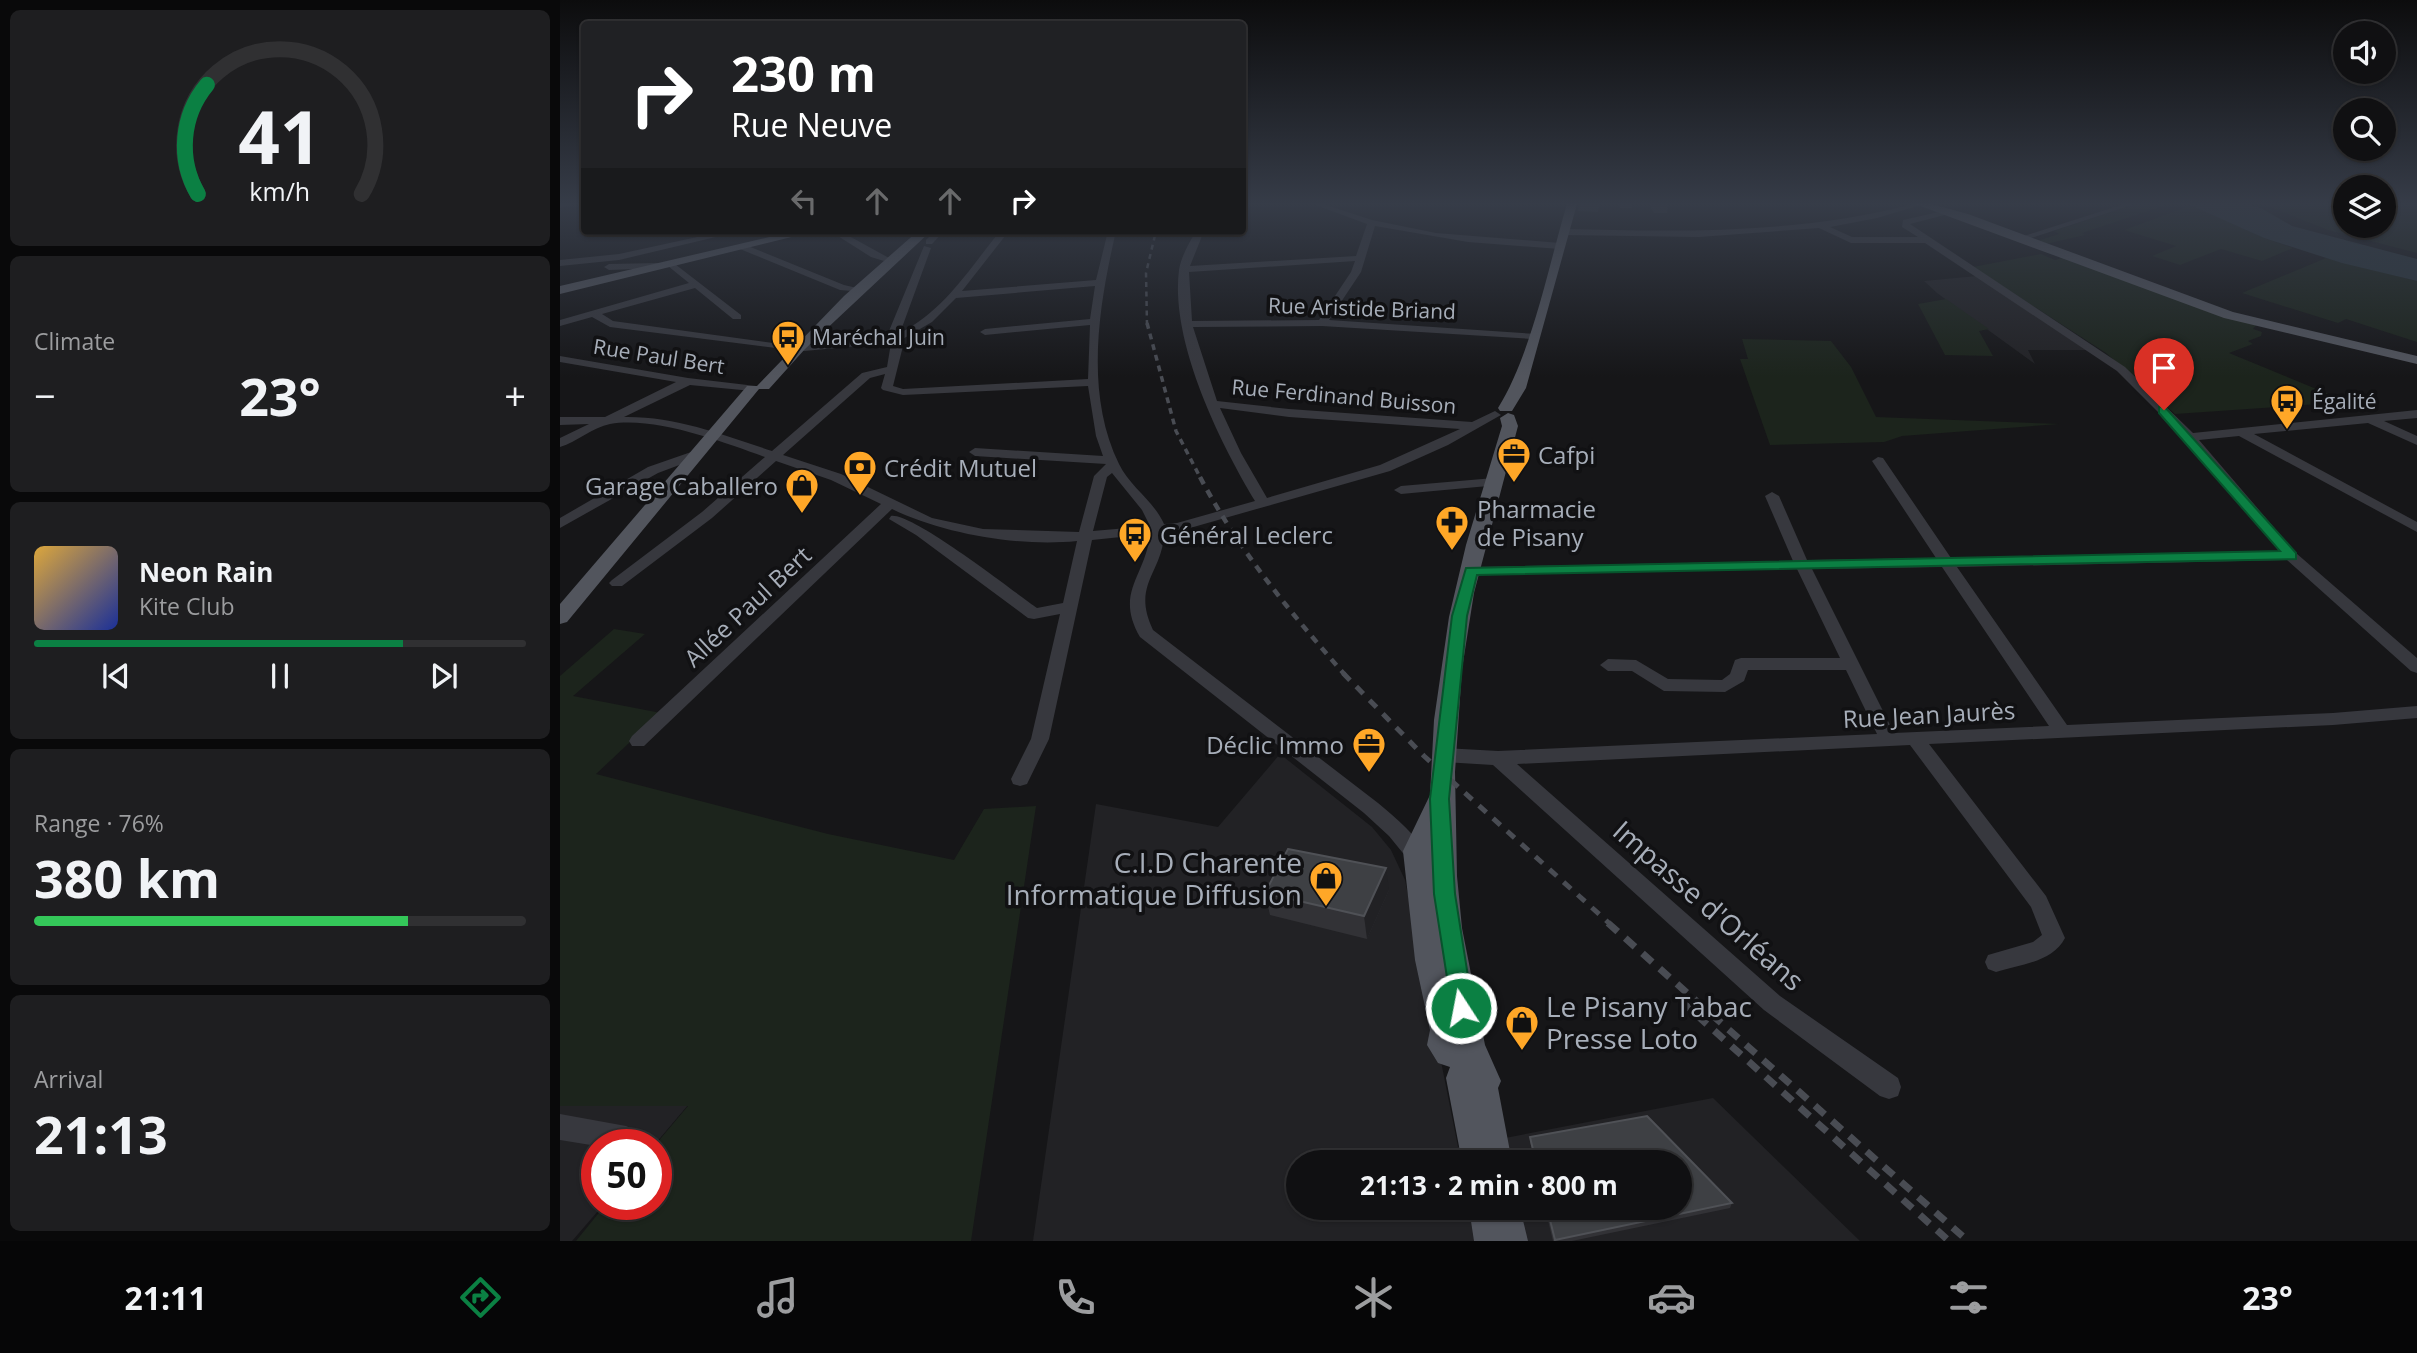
<!DOCTYPE html>
<html lang="en">
<head>
<meta charset="utf-8">
<style>
  :root { --surface:#101012; --page:#1e1e20; --text:#f1f3f6; --muted:#9c9d9f; --line:#303032; --accent:#0b8043 }
  body { margin:0; font-family:"Open Sans",sans-serif; background:var(--page); color:var(--text); height:100vh; display:flex; flex-direction:column; font-size:26px; white-space:nowrap }
  * { box-sizing:border-box; margin:0 }
  p { font-size:23px; color:var(--muted) }
  .icon { flex:none; width:38px; height:38px; fill:none; stroke:currentColor; stroke-width:2; stroke-linecap:round; stroke-linejoin:round }
  .map { position:relative; flex:1; overflow:hidden }
  .details { display:flex; flex-direction:column; gap:10px; padding:10px; background:#09090a; width:560px }
  .details>* { flex:none }
  .banner { position:absolute; left:21px; top:21px; width:665px; height:214px; border-radius:7px; box-shadow:0 2px 5px #0004,0 0 0 2px var(--line); background:#202124; color:#fff; overflow:hidden }
  .buttons { position:absolute; left:1773px; top:21px; display:grid; gap:14px }
  .buttons a { display:grid; place-items:center; width:63px; height:63px; border-radius:50%; background:var(--surface); box-shadow:0 2px 5px #0004,0 0 0 2px var(--line); font-size:35px }
  .speed { position:absolute; left:21px; top:1129px; display:flex; gap:14px; font-size:35px; font-weight:700; text-align:center }
  .speed>* { display:grid; place-content:center; width:91px; height:91px; border-radius:50%; background:var(--surface); box-shadow:0 2px 5px #0004,0 0 0 2px var(--line); line-height:1 }
  .speed .limit { border:10px solid #d22; background:#fff; color:#111 }
  .pin { position:absolute; display:grid; place-items:center; width:60px; height:60px; color:#fff; margin:-72px -30px; border-radius:50% 50% 50% 0; rotate:-45deg; box-shadow:0 0 7px #0007 }
  .pin .icon { rotate:45deg }
  .me { position:absolute; width:77px; margin:-38px; rotate:349deg; stroke-linejoin:round; filter:drop-shadow(0 0 5px #0008) }
  .turn { display:flex; align-items:center; gap:24px; height:147px; padding:0 35px; font-size:32px }
  .turn .icon { width:91px; height:91px; stroke-width:2.5 }
  .turn b { display:block; font-size:49px; line-height:60px }
  .lanes { display:flex; align-items:center; height:66px; padding:0 35px; background:#0003; justify-content:center; gap:35px; direction:ltr }
  .lanes .off { opacity:.35 }
  .big { font-size:52px; font-weight:700; line-height:1.1 }
  .details .widget { flex:1; display:flex; flex-direction:column; justify-content:center; gap:10px; min-width:0; padding:0 24px; border-radius:10px; background:var(--page) }
  .details .dial { align-items:center; gap:0 }
  .dial svg { height:182px; overflow:visible; fill:none; stroke:var(--line); stroke-width:7; stroke-linecap:round; text-anchor:middle }
  .dial text { fill:var(--text); stroke:none }
  .song { display:flex; align-items:center; gap:21px }
  .cover { width:84px; height:84px; border-radius:10px; background:linear-gradient(135deg,hsl(40 70% 55%),hsl(230 70% 35%)) }
  .played { height:7px; border-radius:4px; background:linear-gradient(90deg,var(--accent) 75%,var(--line) 75%) }
  .keys { display:flex; justify-content:space-around; direction:ltr }
  .heat { display:flex; justify-content:space-between; align-items:center; font-size:38px; direction:ltr }
  .charge { height:10px; border-radius:5px; background:linear-gradient(90deg,#34c759 76%,var(--line) 0) }
  .trip { position:absolute; left:726px; top:1150px; width:406px; height:70px; border-radius:35px; background:var(--surface); box-shadow:0 2px 5px #0004,0 0 0 2px var(--line); font-weight:700; line-height:70px; text-align:center }
  .dock { display:flex; height:112px; justify-content:space-around; align-items:center; background:#060607; color:var(--muted) }
  .dock .icon { width:49px; height:49px }
  .dock .selected { color:var(--accent) }
  .dock b { font-size:32px; color:var(--text) }
  main { display:flex; flex:1; min-height:0 }
  .map>svg:first-child { display:block }
  .built { fill:#222225; fill-rule:evenodd }
  .green { fill:#1c241c }
  .water { fill:#2b373e }
  .lines { fill:none; stroke-linecap:round; stroke-linejoin:round }
  .minor { fill:#37383e; fill-rule:evenodd }
  .major { fill:#52555d; fill-rule:evenodd }
  .rail-far4 { stroke:#494c53; stroke-width:2.5; stroke-dasharray:5 4.5; stroke-linecap:butt }
  .rail-far3 { stroke:#494c53; stroke-width:3.5; stroke-dasharray:6 5; stroke-linecap:butt }
  .rail-far2 { stroke:#494c53; stroke-width:4.5; stroke-dasharray:8 7; stroke-linecap:butt }
  .rail-far1 { stroke:#494c53; stroke-width:5; stroke-dasharray:10 9; stroke-linecap:butt }
  .rail { stroke:#494c53; stroke-width:7; stroke-dasharray:13 10; stroke-linecap:butt }
  .wall { fill:#323236 }
  .shaded-wall { fill:#212124 }
  .building { fill:#3e4044; stroke:#4f5156; stroke-width:2 }
  .route { fill:#0b8043; stroke:#07532c; stroke-width:2 }
  .labels { text-anchor:middle; dominant-baseline:central; stroke-width:7; stroke-linejoin:round; paint-order:stroke }
  .far-street-label { font-size:21px; fill:#a7aeb9; stroke:#111113 }
  .far-poi-label { font-size:21px; fill:#a7aeb9; stroke:#111113; text-anchor:start }
  .poi-label { font-size:24px; fill:#a7aeb9; stroke:#111113; text-anchor:start }
  .street-label { font-size:24px; fill:#a7aeb9; stroke:#111113 }
  .near-poi-label { font-size:28px; fill:#a7aeb9; stroke:#111113; text-anchor:end }
  .near-street-label { font-size:28px; fill:#a7aeb9; stroke:#111113 }
</style>
</head>
<body>
<main>
<section class="details">
<div class="widget dial"><svg viewBox="0 0 100 80">
<path d="M14 69A42 42 0 1 1 86 69"/>
<path d="M14 69A42 42 0 0 1 18 21" stroke="#0b8043"/>
<text x="50" y="56" font-size="32" font-weight="700">41</text>
<text x="50" y="72" font-size="11">km/h</text>
</svg></div>
<div class="widget"><p>Climate</p>
<div class="heat"><a>−</a><b class="big">23°</b><a>+</a></div>
</div>
<div class="widget">
<div class="song"><i class="cover"></i><div><b>Neon Rain</b><p>Kite Club</p></div></div>
<div class="played"></div>
<div class="keys"><svg class="icon" aria-label="previous" viewBox="0 0 24 24"><path d="M18 5L8 12l10 7zM5 5v14"/></svg><svg class="icon" aria-label="pause" viewBox="0 0 24 24"><path d="M8 5v14M16 5v14"/></svg><svg class="icon" aria-label="next" viewBox="0 0 24 24"><path d="M6 5l10 7-10 7zM19 5v14"/></svg></div>
</div>
<div class="widget"><p>Range · 76%</p><b class="big">380 km</b><div class="charge"></div></div>
<div class="widget"><p>Arrival</p><b class="big">21:13</b></div>
</section>
<div class="map">
<svg width="1857" height="1241" viewBox="0 0 1857 1241">
  <rect width="100%" height="100%" fill="#161618"/>
  <g class="built">
    <polygon points="1417,276 1528,350 1468,350 1475,364 1377,293 1364,281"/>
    <path d="M720,754L812,827L831,850L845,880L898,1147L1153,1098L1300,1241H473L536,804L658,827ZM738,1162H1120V1208H738Z"/>
    <polygon points="128,1105 95,1144 37,1144 37,1204 44,1204 12,1241 0,1241 0,1106"/>
  </g>
  <g class="green">
    <polygon points="1576,204 1609,204 1522,233 1525,235 1486,244 1477,241 1499,234 1494,231"/>
    <polygon points="1703,204 1785,204 1785,226 1824,226 1824,204 1857,204 1857,253 1768,230"/>
    <polygon points="1632,205 1704,238 1733,248 1702,261 1661,249 1620,265 1592,256 1616,246 1564,230"/>
    <polygon points="1481,254 1495,260 1506,257 1696,325 1693,329 1702,332 1701,336 1688,341 1693,344 1669,353 1788,402 1615,414 1546,353 1413,267"/>
    <polygon points="1766,258 1857,281 1857,342 1786,319 1778,323 1682,293"/>
    <polygon points="1386,299 1429,329 1419,331 1433,356 1385,355 1358,304"/>
    <polygon points="1182,339 1271,341 1291,367 1316,417 1499,424 1342,436 1324,442 1210,445 1180,359 1188,359"/>
    <polygon points="54,629 85,634 13,696 101,713 36,774 268,834 394,860 424,809 476,806 411,1241 16,1241 46,1204 96,1204 96,1144 128,1106 0,1106 0,676"/>
  </g>
  <polygon class="water" points="1628,204 1684,204 1701,208 1732,226 1857,259 1857,281 1782,263 1704,238"/>
  <g class="lines">
    <g class="minor">
      <polygon points="0,204 15,204 0,208"/>
      <path d="M753,204H763L812,220L876,233L1000,243L1004,246L1000,249L908,242L815,226L801,272L769,320L977,334V338L973,339L762,326L633,327L657,401L729,409L912,422L935,411L941,415L888,445L830,471L623,530L604,533C603,573 571,584 593,630L818,803C836,818 857,835 868,857L865,863L858,865L851,863L829,836L804,813L580,637C554,592 586,576 590,534L532,540L489,739L467,784L460,786L453,784L451,779L471,739L500,614L474,619L468,618L356,535L329,519L331,516C352,512 454,592 477,608L503,603L517,541C459,547 384,534 332,509L84,746H72L69,741L72,736L321,504L271,480L216,461L152,518L62,586H52L49,583L52,580L142,512L205,457C163,442 95,416 50,424C33,427 17,442 0,447V438L29,424L0,425V417H45L116,382L0,362V356L128,378L196,386L198,388L192,391L130,385L64,417C115,416 164,435 212,451L302,373L327,367L331,343L244,351L239,348L244,345L330,337L329,331L364,246L371,248L340,333C384,311 410,268 440,231H449L402,291L536,280L548,231H556C539,305 524,392 559,464C570,487 594,501 604,524L617,523L695,501C659,441 610,341 619,270C621,257 629,243 636,231H644L630,266L796,256L807,224ZM795,261L791,272L759,320L632,321L629,272ZM535,286L530,319L425,329L420,332L425,335L530,325L528,379L343,389L333,386L342,350L341,340L372,322L396,298ZM325,374L321,388L323,390L343,395L528,386L536,436L543,456L415,448L409,452L415,456L546,464L534,476L519,532L423,529L372,518L281,474L223,455L310,378ZM660,408L729,417L900,429L820,465L707,498L681,453ZM552,473L582,510L590,526L533,531L547,477Z"/>
      <path d="M1353,204H1364L1317,218L1270,227L1292,237H1358L1342,227L1343,220L1392,209V213L1350,224L1565,367L1633,433L1857,410V418L1824,421L1857,436V445L1808,423L1694,434L1857,522V532L1679,436L1639,440L1736,553L1857,658V673L1851,671L1727,560L1397,567L1507,725L1773,713L1857,706V718L1773,725L1369,744L1486,896L1505,938C1493,962 1459,965 1436,972L1428,969L1425,962L1428,955L1473,942L1482,935L1471,907L1350,745L957,764L1220,996L1338,1078L1341,1087L1338,1096L1329,1099L1320,1096L1204,1010L933,765L884,762L878,760L875,755L878,750L884,748L938,751L1317,734L1286,670H1188L1184,681L1165,692L1104,691L1072,671H1048L1040,665L1048,659L1076,660L1108,679L1162,680L1170,674L1175,660L1181,658H1280L1237,569L911,575L904,571L911,567L1233,561L1205,496L1212,492L1219,496L1247,560L1376,558L1312,461L1318,457L1323,458L1391,558L1720,552L1626,440L1557,371L1365,243H1291L1259,228L1139,237L1005,235L1001,232L1005,229C1122,232 1238,234 1353,204ZM1382,567L1489,726L1334,733L1252,569Z"/>
      <polygon points="1564,204 1575,204 1465,240 1458,238"/>
      <polygon points="165,231 181,231 59,260 0,266 0,260 59,254"/>
      <polygon points="270,231 280,231 329,258 324,261 311,257"/>
      <polygon points="375,231 384,231 372,244 366,244 366,240"/>
      <polygon points="183,244 284,285 297,288 292,291 280,290 180,249 180,245"/>
      <polygon points="111,261 181,315 181,319 173,319 135,288 42,314 53,321 228,345 233,348 232,350 50,327 32,317 0,326 0,320 129,283 108,266 108,262"/>
      <polygon points="99,263 102,264 102,268 49,270 44,267 49,264"/>
      <polygon points="134,451 138,452 138,458 98,473 0,528 0,518 88,467"/>
      <polygon points="934,478 941,482 939,485 841,494 834,490 841,486"/>
      <polygon points="0,1114 66,1126 75,1130 79,1139 76,1144 37,1146 0,1140"/>
    </g>
    <g class="major">
      <path d="M1007,204H1017L966,388L952,411H940L938,408C972,353 988,267 1007,204Z"/>
      <polygon points="1355,204 1371,204 1408,214 1673,312 1857,356 1857,364 1664,318"/>
      <polygon points="235,231 256,231 0,294 0,286"/>
      <polygon points="358,231 371,231 245,349 209,389 199,389 7,622 0,624 0,604 187,386 197,386 284,296"/>
      <polygon points="948,413 954,415 958,426 914,593 902,669 895,772 897,876 902,928 925,1045 941,1081 938,1088 952,1162 902,1162 886,1078 890,1067 878,1063 867,1045 870,1030 855,960 843,851 870,795 874,720 889,617 906,545 942,426 940,418"/>
      <polygon points="909,1208 960,1208 968,1241 914,1241"/>
    </g>
    <polyline class="rail-far4" points="587,325 586,273 596,231"/>
    <polyline class="rail-far3" points="587,323 616,431 641,479"/>
    <path class="rail-far2" d="M640,477C679,551 731,613 785,675"/>
    <polyline class="rail-far1" points="783,673 864,756 1050,924"/>
    <g class="rail">
      <polyline points="1048,923 1408,1241"/>
      <polyline points="1120,1000 1389,1241"/>
    </g>
  </g>
  <g class="wall">
    <polygon points="1019,204 1040,204 1038,212 1018,211"/>
    <polygon points="1058,204 1072,204 1072,208 1060,208"/>
    <polygon points="1089,204 1108,204 1107,213 1094,213"/>
    <polygon points="829,890 807,939 710,915 705,893"/>
    <polygon points="1087,1116 1172,1203 1170,1208 1012,1241 993,1241 985,1208 1120,1208 1120,1162 975,1162 970,1142 970,1137"/>
  </g>
  <polygon class="shaded-wall" points="826,868 829,890 807,939 804,916"/>
  <g class="building">
    <polygon points="728,849 826,868 804,916 705,893"/>
    <polygon points="1087,1116 1172,1203 995,1240 987,1208 1120,1208 1120,1162 976,1162 970,1137"/>
  </g>
  <linearGradient id="sky" x2="0" y2="1"><stop stop-color="#0c0c0d"/><stop offset="0.54" stop-color="#363c48"/><stop offset="1" stop-color="#363c48" stop-opacity="0"/></linearGradient>
  <rect width="1857" height="377" fill="url(#sky)"/>
  <polygon class="route" points="1604,406 1736,553 1736,559 917,575 907,616 889,799 895,894 913,1008 909,1016 901,1019 893,1016 874,894 870,799 892,616 906,568 1720,551 1599,413 1599,407"/>
  <defs>
    <symbol id="bus-pin" viewBox="-11 -11 22 30"><path d="M0 17L-7.5 6A9.5 9.5 0 1 1 7.5 6Z" fill="#ffa727" stroke="#111113"/><path d="M-5-6H5V4H4V6H2V4H-2V6H-4V4H-5ZM-3.5-4V0h7V-4ZM-3.5 1.2v1.5H-2V1.2ZM2 1.2v1.5H3.5V1.2Z" fill="#111"/></symbol>
    <symbol id="office-pin" viewBox="-11 -11 22 30"><path d="M0 17L-7.5 6A9.5 9.5 0 1 1 7.5 6Z" fill="#ffa727" stroke="#111113"/><path d="M-6-3h4V-5.5h4V-3h4V5H-6ZM-1-4.5V-3h2v-1.5ZM-6 0V1H6V0Z" fill="#111"/></symbol>
    <symbol id="bank-pin" viewBox="-11 -11 22 30"><path d="M0 17L-7.5 6A9.5 9.5 0 1 1 7.5 6Z" fill="#ffa727" stroke="#111113"/><path d="M-6-4H6V4H-6ZM0-2.3a2.3 2.3 0 1 0 0 4.6a2.3 2.3 0 1 0 0-4.6Z" fill="#111"/></symbol>
    <symbol id="shop-pin" viewBox="-11 -11 22 30"><path d="M0 17L-7.5 6A9.5 9.5 0 1 1 7.5 6Z" fill="#ffa727" stroke="#111113"/><path d="M-5-2.5h2.3a2.7 3.5 0 0 1 5.4 0H5L5.5 6h-11ZM-1.5-2.5h3a1.5 2.3 0 0 0-3 0Z" fill="#111"/></symbol>
    <symbol id="pharmacy-pin" viewBox="-11 -11 22 30"><path d="M0 17L-7.5 6A9.5 9.5 0 1 1 7.5 6Z" fill="#ffa727" stroke="#111113"/><path d="M-2-6h4v4h4v4h-4v4h-4v-4h-4v-4h4Z" fill="#111"/></symbol>
  </defs>
  <g fill-rule="evenodd">
    <use href="#bus-pin" x="209" y="318" width="38" height="52"/>
    <use href="#bus-pin" x="1708" y="382" width="38" height="52"/>
    <use href="#office-pin" x="935" y="435" width="38" height="52"/>
    <use href="#bank-pin" x="281" y="448" width="38" height="52"/>
    <use href="#shop-pin" x="223" y="466" width="38" height="52"/>
    <use href="#pharmacy-pin" x="873" y="503" width="38" height="52"/>
    <use href="#bus-pin" x="556" y="515" width="38" height="52"/>
    <use href="#office-pin" x="790" y="725" width="38" height="52"/>
    <use href="#shop-pin" x="747" y="859" width="38" height="52"/>
    <use href="#shop-pin" x="943" y="1003" width="38" height="52"/>
  </g>
  <g class="labels">
    <g class="far-street-label">
      <text transform="translate(802 308) rotate(2)">Rue Aristide Briand</text>
      <text transform="translate(99 356) rotate(9)">Rue Paul Bert</text>
      <text transform="translate(784 396) rotate(5)">Rue Ferdinand Buisson</text>
    </g>
    <g class="far-poi-label">
      <text x="252" y="337">Maréchal Juin</text>
      <text x="1752" y="401">Égalité</text>
    </g>
    <g class="poi-label">
      <text x="978" y="454">Cafpi</text>
      <text x="324" y="467">Crédit Mutuel</text>
      <text x="218" y="485" text-anchor="end">Garage Caballero</text>
      <text x="917" y="508">Pharmacie<tspan x="917" dy="28">de Pisany</tspan></text>
      <text x="600" y="534">Général Leclerc</text>
      <text x="784" y="744" text-anchor="end">Déclic Immo</text>
    </g>
    <g class="street-label">
      <text transform="translate(187 606) rotate(-43)">Allée Paul Bert</text>
      <text transform="translate(1369 714) rotate(-3)">Rue Jean Jaurès</text>
    </g>
    <g class="near-poi-label">
      <text x="742" y="862">C.I.D Charente<tspan x="742" dy="32">Informatique Diffusion</tspan></text>
      <text x="986" y="1006" text-anchor="start">Le Pisany Tabac<tspan x="986" dy="32">Presse Loto</tspan></text>
    </g>
    <g class="near-street-label">
      <text transform="translate(1149 905) rotate(41)">Impasse d'Orléans</text>
    </g>
  </g>
</svg>
<div class="buttons">
<a><svg class="icon" aria-label="sound" viewBox="0 0 24 24"><path d="M4 9h4l5-4v14l-5-4H4zM17 9q2 3 0 6"/></svg></a>
<a><svg class="icon" aria-label="search" viewBox="0 0 24 24"><circle cx="10" cy="10" r="6"/><path d="M15 15l6 6"/></svg></a>
<a><svg class="icon" aria-label="layers" viewBox="0 0 24 24"><path d="M12 4l9 5-9 5-9-5zM3 14l9 5 9-5"/></svg></a>
</div>
<div class="speed"><div class="limit">50</div></div>
<div class="pin" style="left:1604px;top:410px;background:#d93025"><svg class="icon" aria-label="arrive" viewBox="0 0 24 24"><path d="M6 21V4h12l-3 4 3 4H6"/></svg></div>
<svg class="me" style="left:901px;top:1008px" viewBox="-20 -20 40 40"><circle r="17" fill="#0b8043" stroke="#fff" stroke-width="3"/><path d="M0-11L8 9 0 5-8 9z" fill="#fff"/></svg>
<div class="trip">21:13 · 2 min · 800 m</div>
<div class="banner">
<div class="turn"><svg class="icon" aria-label="right" viewBox="0 0 24 24"><path d="M7 20v-9h11M14 6l5 5-5 5"/></svg><div><b>230 m</b>Rue Neuve</div></div>
<div class="lanes"><svg class="icon off" aria-label="left" viewBox="0 0 24 24"><path d="M17 20v-9H6M10 6l-5 5 5 5"/></svg><svg class="icon off" aria-label="ahead" viewBox="0 0 24 24"><path d="M12 20V5M6 11l6-6 6 6"/></svg><svg class="icon off" aria-label="ahead" viewBox="0 0 24 24"><path d="M12 20V5M6 11l6-6 6 6"/></svg><svg class="icon" aria-label="right" viewBox="0 0 24 24"><path d="M7 20v-9h11M14 6l5 5-5 5"/></svg></div>
</div>
</div>
</main>
<nav class="dock">
<b>21:11</b>
<svg class="icon selected" aria-label="directions" viewBox="0 0 24 24"><path d="M12 3l9 9-9 9-9-9zM9 14v-3h6M13 9l2 2-2 2"/></svg>
<svg class="icon" aria-label="music" viewBox="0 0 24 24"><path d="M9 18V5l10-2v13"/><circle cx="6" cy="18" r="3"/><circle cx="16" cy="16" r="3"/></svg>
<svg class="icon" aria-label="phone" viewBox="0 0 24 24"><path d="M5 4h4l2 5-3 2q2 4 5 5l2-3 5 2v4C11 20 4 13 5 4z"/></svg>
<svg class="icon" aria-label="climate" viewBox="0 0 24 24"><path d="M12 3v18M4 7l16 10M4 17L20 7"/></svg>
<svg class="icon" aria-label="car" viewBox="0 0 24 24"><path d="M5 17H2v-5l4-1 3-4h7l3 4 3 1v5h-3M9 17h6M6 11h13"/><circle cx="7" cy="17" r="2"/><circle cx="17" cy="17" r="2"/></svg>
<svg class="icon" aria-label="filters" viewBox="0 0 24 24"><path d="M4 7h16M4 17h16"/><circle cx="9" cy="7" r="2"/><circle cx="15" cy="17" r="2"/></svg>
<b>23°</b>
</nav>
</body>
</html>
